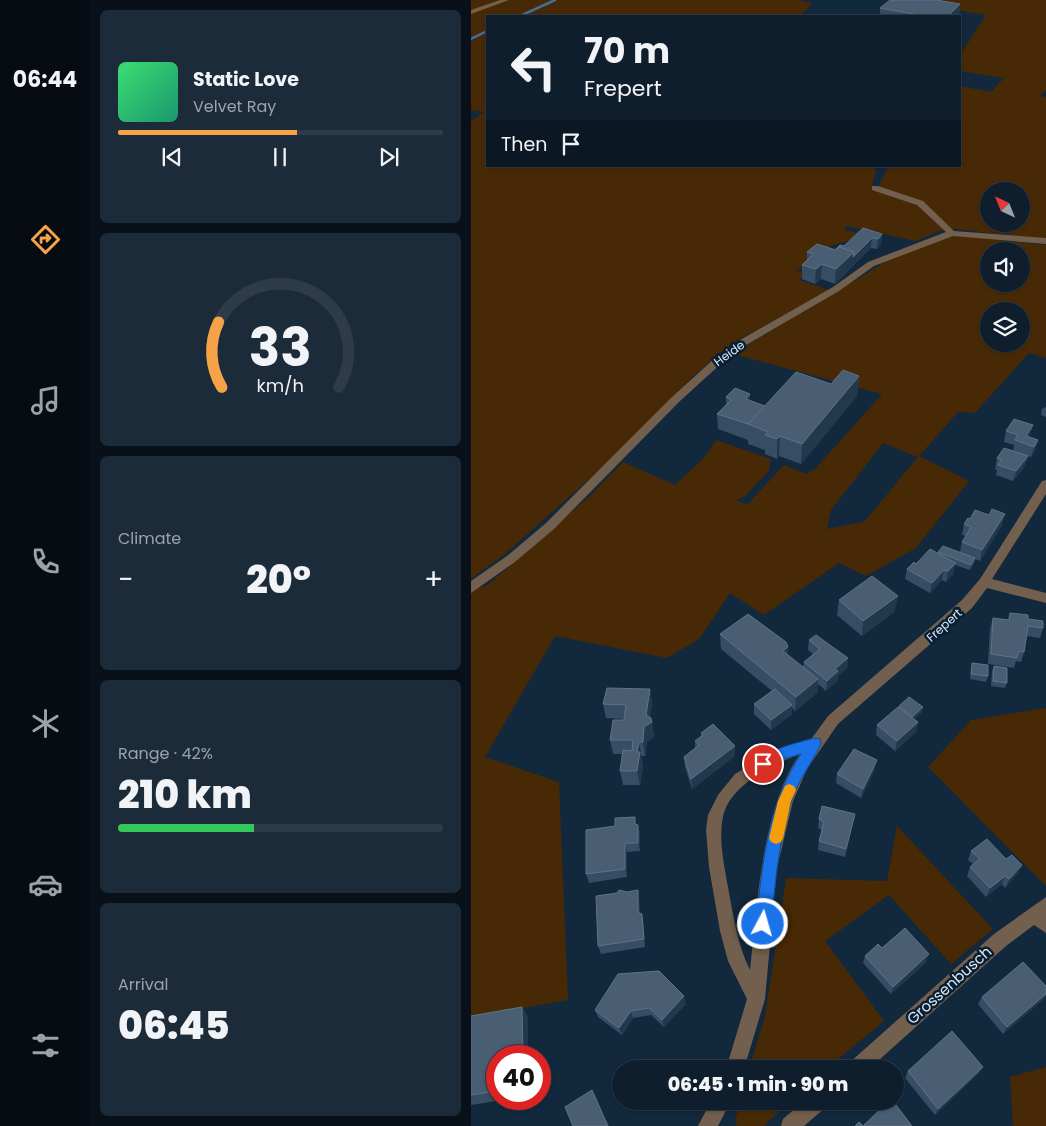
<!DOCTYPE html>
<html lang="en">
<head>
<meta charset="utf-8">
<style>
  :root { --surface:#0e1e2d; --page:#1c2b39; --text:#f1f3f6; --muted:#9ba2aa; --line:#2e3c49; --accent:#f6a247 }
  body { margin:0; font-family:Poppins,sans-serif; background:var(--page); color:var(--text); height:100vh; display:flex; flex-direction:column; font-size:19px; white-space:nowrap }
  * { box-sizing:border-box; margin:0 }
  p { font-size:16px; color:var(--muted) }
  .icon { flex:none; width:28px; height:28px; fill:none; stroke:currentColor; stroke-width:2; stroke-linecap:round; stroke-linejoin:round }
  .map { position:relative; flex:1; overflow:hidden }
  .sheet { display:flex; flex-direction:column; gap:10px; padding:10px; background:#081019; width:381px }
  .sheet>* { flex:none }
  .hud { position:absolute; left:15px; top:15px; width:475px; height:152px; border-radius:0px; box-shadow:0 1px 4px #0004,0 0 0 1px var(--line); background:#0e1e2d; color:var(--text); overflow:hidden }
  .needle { width:32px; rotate:317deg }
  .controls { position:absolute; left:509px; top:182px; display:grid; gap:10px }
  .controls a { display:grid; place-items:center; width:50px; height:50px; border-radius:50%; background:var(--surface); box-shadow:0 1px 4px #0004,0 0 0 1px var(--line); font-size:25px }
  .speed { position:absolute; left:15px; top:1045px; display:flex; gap:10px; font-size:25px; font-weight:700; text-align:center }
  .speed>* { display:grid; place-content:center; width:65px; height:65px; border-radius:50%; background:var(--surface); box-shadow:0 1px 4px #0004,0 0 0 1px var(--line); line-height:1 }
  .speed .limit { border:8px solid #d22; background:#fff; color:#111 }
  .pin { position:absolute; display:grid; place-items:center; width:42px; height:42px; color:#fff; margin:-21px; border:2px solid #fff; border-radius:50%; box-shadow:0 1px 5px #0007 }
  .me { position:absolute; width:55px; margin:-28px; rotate:6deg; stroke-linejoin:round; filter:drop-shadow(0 0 4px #0008) }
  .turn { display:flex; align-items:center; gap:18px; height:105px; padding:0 15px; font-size:22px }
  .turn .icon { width:65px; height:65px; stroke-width:2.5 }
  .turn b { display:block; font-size:35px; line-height:42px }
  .then { display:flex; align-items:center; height:48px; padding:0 15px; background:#0003; gap:10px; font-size:19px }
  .big { font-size:38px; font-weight:800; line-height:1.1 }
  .sheet .tile { flex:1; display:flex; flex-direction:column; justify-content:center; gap:8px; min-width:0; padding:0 18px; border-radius:8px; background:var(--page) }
  .sheet .dial { align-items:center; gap:0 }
  .dial svg { height:130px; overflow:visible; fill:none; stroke:var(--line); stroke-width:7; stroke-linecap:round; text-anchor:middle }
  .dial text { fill:var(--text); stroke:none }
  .song { display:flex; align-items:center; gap:15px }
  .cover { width:60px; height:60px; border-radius:8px; background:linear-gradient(135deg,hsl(140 70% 55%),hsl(160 70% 35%)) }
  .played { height:5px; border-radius:2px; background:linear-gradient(90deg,var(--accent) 55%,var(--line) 55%) }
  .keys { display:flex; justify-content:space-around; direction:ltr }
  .heat { display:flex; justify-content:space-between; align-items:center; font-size:28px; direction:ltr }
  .charge { height:8px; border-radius:4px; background:linear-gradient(90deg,#34c759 42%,var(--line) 0) }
  .trip { position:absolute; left:141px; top:1060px; width:292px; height:50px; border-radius:25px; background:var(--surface); box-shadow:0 1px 4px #0004,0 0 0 1px var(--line); font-weight:800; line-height:50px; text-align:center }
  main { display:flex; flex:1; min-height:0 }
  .dock { display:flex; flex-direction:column; width:90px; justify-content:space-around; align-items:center; background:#060c12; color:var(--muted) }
  .dock .icon { width:35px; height:35px }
  .dock .on { color:var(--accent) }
  .dock b { font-size:22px; color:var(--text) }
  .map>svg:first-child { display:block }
  .green { fill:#482905; fill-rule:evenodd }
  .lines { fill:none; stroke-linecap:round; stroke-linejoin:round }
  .stream { stroke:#436f99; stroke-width:2.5 }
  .minor { fill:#725f4d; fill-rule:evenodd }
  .wall { fill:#374d63 }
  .shaded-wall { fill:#21384d }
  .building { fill:#495e73; stroke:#5f7387 }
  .route { fill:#1a73e8; stroke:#114b97 }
  .slow { fill:#f59e0b }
  .labels { text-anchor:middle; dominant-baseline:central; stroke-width:5; stroke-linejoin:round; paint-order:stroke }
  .street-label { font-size:12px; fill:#d9e6f4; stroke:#081e32 }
  .near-street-label { font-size:15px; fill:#d9e6f4; stroke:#081e32 }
</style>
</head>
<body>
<main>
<nav class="dock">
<b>06:44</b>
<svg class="icon on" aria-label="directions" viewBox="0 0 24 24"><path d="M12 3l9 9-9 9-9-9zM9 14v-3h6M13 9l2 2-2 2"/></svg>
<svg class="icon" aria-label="music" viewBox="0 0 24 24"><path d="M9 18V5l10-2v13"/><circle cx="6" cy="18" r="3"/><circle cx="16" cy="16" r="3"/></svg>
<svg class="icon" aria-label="phone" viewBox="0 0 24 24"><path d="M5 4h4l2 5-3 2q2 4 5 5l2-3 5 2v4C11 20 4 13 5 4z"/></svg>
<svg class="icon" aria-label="climate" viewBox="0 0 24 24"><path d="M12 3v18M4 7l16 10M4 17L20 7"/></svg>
<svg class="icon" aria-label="car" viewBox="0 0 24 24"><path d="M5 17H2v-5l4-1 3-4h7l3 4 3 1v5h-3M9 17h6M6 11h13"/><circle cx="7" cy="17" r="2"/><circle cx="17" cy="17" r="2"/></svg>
<svg class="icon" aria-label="filters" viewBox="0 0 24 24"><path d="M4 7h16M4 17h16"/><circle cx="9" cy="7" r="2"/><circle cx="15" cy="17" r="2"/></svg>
</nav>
<section class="sheet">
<div class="tile">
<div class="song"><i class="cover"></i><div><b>Static Love</b><p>Velvet Ray</p></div></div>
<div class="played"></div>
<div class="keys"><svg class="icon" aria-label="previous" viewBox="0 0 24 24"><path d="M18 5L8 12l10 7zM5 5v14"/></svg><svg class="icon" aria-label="pause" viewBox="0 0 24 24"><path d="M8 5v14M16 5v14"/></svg><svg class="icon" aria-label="next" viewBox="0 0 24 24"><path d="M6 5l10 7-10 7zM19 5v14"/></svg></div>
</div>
<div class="tile dial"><svg viewBox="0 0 100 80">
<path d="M14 69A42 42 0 1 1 86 69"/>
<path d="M14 69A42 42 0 0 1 12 29" stroke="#f6a247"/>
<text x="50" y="56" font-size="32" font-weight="700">33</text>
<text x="50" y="72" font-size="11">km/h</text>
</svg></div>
<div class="tile"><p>Climate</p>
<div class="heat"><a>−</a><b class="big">20°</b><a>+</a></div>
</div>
<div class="tile"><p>Range · 42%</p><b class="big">210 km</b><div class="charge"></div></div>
<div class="tile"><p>Arrival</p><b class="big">06:45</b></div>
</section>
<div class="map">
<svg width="575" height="1126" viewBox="0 0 575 1126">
  <rect width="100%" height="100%" fill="#12283c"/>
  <g class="green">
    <path d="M0,0H326L341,3L330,16H16V166H400L405,170L401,185L407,187L418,166H489V86L520,92L533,78L489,71V55L515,15L429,0H575V90L569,96L575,97V239L485,229L472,230L444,241L376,226L373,230L397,235L353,248L332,268L325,270L334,274L328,280L358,290L260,344L220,378L135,464L35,553L0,579V121L13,112L0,110V41L6,38L0,36ZM518,191H550V224H518Z"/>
    <path d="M485,235L575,245V358L558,353L504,413L487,412L448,456L498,481L445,548L395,576L368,563L293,615L259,593L228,639L196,658L84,636L14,757L88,782L97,1000L0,1017V588L15,586L44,562L122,493L152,462L204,485L233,458L245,440L300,459L298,471L273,497L265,500L276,505L313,465L335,474L345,468L411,394L262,354L416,261L458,244ZM518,251H550V284H518ZM518,311H550V344H518ZM412,443L447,457L393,522L356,529L360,510Z"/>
    <polygon points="575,708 575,886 457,767 500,720"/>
    <polygon points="426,826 522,929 480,964 418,895 354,941 413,1021 355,1069 278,1069 294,1017 315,878 416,881"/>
    <polygon points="575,1067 575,1126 542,1126 539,1077"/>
    <polygon points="269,1101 318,1101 293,1126 266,1126 264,1122"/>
  </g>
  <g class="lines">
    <g class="stream">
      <polyline points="49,16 84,0"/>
      <polyline points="0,39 16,31"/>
    </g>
    <g class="minor">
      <polygon points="29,0 38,0 0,14 0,10"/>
      <polygon points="401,186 407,186 452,201 483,231 575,238 575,244 482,236 403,266 368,291 277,344 253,361 209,401 83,529 44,562 0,593 0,581 36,556 75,523 201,397 245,357 269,340 362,287 397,262 475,232 446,205 401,190"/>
      <path d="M575,480V494L521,579L575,593V603L516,588L501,608L367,724L336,769L322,801L306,868L294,999L273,1069H255L276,999L257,961L249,931L238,867L235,830L237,815L247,795L264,774L300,752L341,738L357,716L491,600L509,579L571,481ZM329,754C291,808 286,905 279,970C267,946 263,919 258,893C254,869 247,841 252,817C258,785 303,764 329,754Z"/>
      <polygon points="575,897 575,933 563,925 535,946 398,1069 375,1069 378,1063 523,934"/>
      <polygon points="240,1101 260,1101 247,1126 227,1126"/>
      <polygon points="333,1101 356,1101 354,1108 333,1126 310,1126 312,1119"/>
    </g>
  </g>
  <g class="wall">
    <polygon points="489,4 488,16 409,16 409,8"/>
    <polygon points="411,234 410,244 406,249 400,248 364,284 350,279 344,284 331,279 331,265 336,261 336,252 365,250 365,249"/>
    <polygon points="388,376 386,396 330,464 308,456 306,459 294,454 294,450 277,444 277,440 247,429 246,414 255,405 255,397 279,394 279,401 294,406 360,384"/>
    <polygon points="575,407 575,417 570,415 571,409"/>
    <polygon points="562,425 558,437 567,440 564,450 560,457 557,456 554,466 542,481 525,475 526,470 524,469 526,458 542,451 543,445 533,442 535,431"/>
    <polygon points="499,519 531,525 509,561 504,559 503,563 499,570 484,565 482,574 475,582 471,580 459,593 434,579 436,569 445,564 467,554 467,552 489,552 491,542 495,536 491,535 493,524"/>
    <polygon points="368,600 424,611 391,636 366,615"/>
    <polygon points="539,613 557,619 572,628 569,638 556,636 553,652 550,662 545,661 543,668 517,664 519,628 522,618 537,620"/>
    <polygon points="249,634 332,667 333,662 342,654 337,650 338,640 377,658 376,668 367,676 366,681 355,691 347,684 346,693 324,711 321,708 321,714 300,730 283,714 283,704 301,691 250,649"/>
    <polygon points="501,663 517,676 515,682 499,679 500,668"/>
    <polygon points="523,666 536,683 534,688 520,686 521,671"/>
    <polygon points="179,689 181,703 179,717 180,718 183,737 176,742 174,756 170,756 172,766 169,785 152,785 149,771 151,754 142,754 139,740 153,719 135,718 132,704"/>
    <polygon points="428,706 451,712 443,719 447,722 445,732 424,751 405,735 406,725 427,707"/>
    <polygon points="230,733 264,756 221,789 214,767 213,757 224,748 224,741 230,736"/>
    <polygon points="404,769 390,798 365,783 366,774"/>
    <polygon points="348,819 382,823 374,857 347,850 348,841 351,830 347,828"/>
    <polygon points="165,824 167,825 169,834 169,851 156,852 156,877 118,883 115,874"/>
    <polygon points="500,851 547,873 534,888 531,884 515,897 496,876 499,867 502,864 497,860"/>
    <polygon points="167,890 168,899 169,913 172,922 174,947 130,954 127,946 156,892"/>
    <polygon points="394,956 455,962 420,994 392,963"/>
    <polygon points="511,997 574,998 532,1034 507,1004"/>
    <polygon points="215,1004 193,1027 180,1015 162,1018 151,1035 127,1017 124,1010"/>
    <polygon points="51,1007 57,1018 26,1056 26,1099 38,1099 0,1105 0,1016"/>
    <polygon points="437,1071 508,1073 464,1115 434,1078"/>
  </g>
  <g class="shaded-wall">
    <polygon points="489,4 488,16 477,16"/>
    <polygon points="411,234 410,244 406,249 407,239"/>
    <polygon points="401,238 400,248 364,284 365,269 383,252"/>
    <polygon points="351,264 350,279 344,284 345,269"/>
    <polygon points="388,376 386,396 330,464 331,444"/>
    <polygon points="279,394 279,409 275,399"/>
    <polygon points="562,425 559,436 554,444 555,436"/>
    <polygon points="309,436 308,456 306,459 306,439"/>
    <polygon points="567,440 564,450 560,457 563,447"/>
    <polygon points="557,456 554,466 542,481 545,471"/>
    <polygon points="534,514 531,525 509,561 511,550"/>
    <polygon points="504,558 503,563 499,570 500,565"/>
    <polygon points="485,563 482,574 475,582 477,571"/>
    <polygon points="473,570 471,580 459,593 461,583"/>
    <polygon points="427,596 424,611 391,636 392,621"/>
    <polygon points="317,647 317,661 312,651"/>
    <polygon points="377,658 376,668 367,676 366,681 355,691 356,681 364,669"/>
    <polygon points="347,679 346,693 324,711 325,697"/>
    <polygon points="179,689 181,703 178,724 181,722 183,737 176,742 174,756 172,742"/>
    <polygon points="321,705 321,714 300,730 300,720"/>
    <polygon points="452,707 451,712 440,722 441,717"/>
    <polygon points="447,722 445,732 424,751 426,741"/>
    <polygon points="168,742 172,766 169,785 166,771 166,752"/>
    <polygon points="264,746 264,756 221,789 220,779"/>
    <polygon points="406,760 404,769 390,798 392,789"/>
    <polygon points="384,814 382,823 374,857 375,849"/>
    <polygon points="167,825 169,834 169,851 167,843"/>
    <polygon points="154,843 156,852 156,877 154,869"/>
    <polygon points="551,865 547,873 534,888 538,879"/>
    <polygon points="534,876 531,884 515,897 519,888"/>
    <polygon points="167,890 168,899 169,920 167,912"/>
    <polygon points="458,954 455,962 420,994 422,987"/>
    <polygon points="575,994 574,998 532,1034 536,1027"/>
    <polygon points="213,996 215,1004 193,1027 191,1020"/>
    <polygon points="51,1007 57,1018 57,1056 52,1056"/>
    <polygon points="160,1011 162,1018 151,1035 148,1028"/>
    <polygon points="512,1067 508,1073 464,1115 467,1109"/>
  </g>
  <g class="building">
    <polygon points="419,0 465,0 489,4 477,16 454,16 409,8"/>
    <polygon points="392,228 411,234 407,239 401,238 382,257 383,252 368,247 366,249 365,249 369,245 373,246"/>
    <polygon points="346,244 365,250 368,247 383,252 365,269 351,264 345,269 331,265 342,254 336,252"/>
    <polygon points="372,370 388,376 331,444 309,436 306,439 294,435 297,432 277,424 325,372 360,384"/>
    <polygon points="264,388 279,394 275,399 294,406 277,424 246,414 260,400 255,397"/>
    <polygon points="543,419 562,425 555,436 567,440 563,447 544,440 547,435 535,431"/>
    <polygon points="533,448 557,456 545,471 527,465 530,460 526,458"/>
    <polygon points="521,509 534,514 511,550 491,542 500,527 493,524 497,518 499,519 504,510 518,515"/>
    <polygon points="472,546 504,558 500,565 467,552"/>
    <polygon points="459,549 485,563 477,571 473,570 461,583 436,569 443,562 445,564"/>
    <polygon points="401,576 427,596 392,621 368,600"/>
    <polygon points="539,613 557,615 557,619 572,621 572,628 557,626 553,652 548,651 546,658 520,654 522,618 538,620"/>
    <polygon points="277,614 315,642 317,647 312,651 347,679 325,697 249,634"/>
    <polygon points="345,635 377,658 364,669 367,671 356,681 333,662 349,649 338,640"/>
    <polygon points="501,663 517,665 517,676 500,674"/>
    <polygon points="523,666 536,668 536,683 522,681"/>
    <polygon points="136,688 179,689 175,715 180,718 181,722 173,727 172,742 168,742 166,752 169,752 166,771 149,771 152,750 161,751 162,740 139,740 142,720 153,720 155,705 132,704"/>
    <polygon points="304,689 321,705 300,720 283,704"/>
    <polygon points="438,697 452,707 441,717 428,706"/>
    <polygon points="427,707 447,722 426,741 406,725"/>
    <polygon points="242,724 264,746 220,779 213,757 228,745 224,741 232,735 230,733"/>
    <polygon points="383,749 406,760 392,789 366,774"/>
    <polygon points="351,806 384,814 375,849 348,841 353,822 348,819"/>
    <polygon points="164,817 164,824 167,825 167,843 154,843 154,869 115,874 115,830 144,826 144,818"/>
    <polygon points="516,839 535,859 541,855 551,865 538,879 534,876 519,888 499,867 509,859 500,851"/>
    <polygon points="148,890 156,892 167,890 167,912 171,914 173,939 127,946 125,896 146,893"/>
    <polygon points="434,928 458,954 422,987 394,956 407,944 411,948"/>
    <polygon points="552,962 575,986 575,994 536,1027 511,997"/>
    <polygon points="188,971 213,996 191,1020 178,1008 160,1011 148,1028 124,1010 147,974"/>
    <polygon points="51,1007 52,1056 26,1056 26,1091 0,1095 0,1016"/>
    <polygon points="481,1031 512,1067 467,1109 437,1071"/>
    <polygon points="121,1090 137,1126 102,1126 94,1107"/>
    <polygon points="418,1101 422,1101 441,1126 392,1126"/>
    <polygon points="388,1122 392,1126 384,1126"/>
  </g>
  <path class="route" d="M344,738L349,739L350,744C341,763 327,780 320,802C308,841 304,883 300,924L298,929L292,931L287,929L285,924C291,866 297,803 330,754L313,759L292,770L287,768L285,764C292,750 329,742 344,738Z"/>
  <polygon class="slow" points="318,784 323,786 325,790 320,801 312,838 310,842 305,844 300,842 298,838 307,801 314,786"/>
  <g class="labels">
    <g class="street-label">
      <text transform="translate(258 353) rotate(-36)">Heide</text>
      <text transform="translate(473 625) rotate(-42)">Frepert</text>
    </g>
    <g class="near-street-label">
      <text transform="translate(478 985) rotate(-42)">Grossenbusch</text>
    </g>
  </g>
</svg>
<div class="controls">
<a><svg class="needle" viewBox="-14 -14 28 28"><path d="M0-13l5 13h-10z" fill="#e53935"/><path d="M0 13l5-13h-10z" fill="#9ba2aa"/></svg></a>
<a><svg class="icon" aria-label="sound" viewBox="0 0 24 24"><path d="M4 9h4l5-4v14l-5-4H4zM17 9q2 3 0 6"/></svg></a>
<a><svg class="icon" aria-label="layers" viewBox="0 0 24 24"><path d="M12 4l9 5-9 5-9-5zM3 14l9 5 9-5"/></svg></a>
</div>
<div class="speed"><div class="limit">40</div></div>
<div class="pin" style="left:292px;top:764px;background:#d93025"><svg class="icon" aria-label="arrive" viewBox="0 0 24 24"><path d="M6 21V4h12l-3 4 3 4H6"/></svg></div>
<svg class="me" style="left:292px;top:924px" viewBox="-20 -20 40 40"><circle r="17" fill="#1a73e8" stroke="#fff" stroke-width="3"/><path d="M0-11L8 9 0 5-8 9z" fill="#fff"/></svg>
<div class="trip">06:45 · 1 min · 90 m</div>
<div class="hud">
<div class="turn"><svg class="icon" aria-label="left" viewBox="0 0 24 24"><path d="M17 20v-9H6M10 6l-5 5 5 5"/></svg><div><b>70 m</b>Frepert</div></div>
<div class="then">Then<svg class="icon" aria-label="arrive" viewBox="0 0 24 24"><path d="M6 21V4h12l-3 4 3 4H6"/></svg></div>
</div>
</div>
</main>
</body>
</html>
